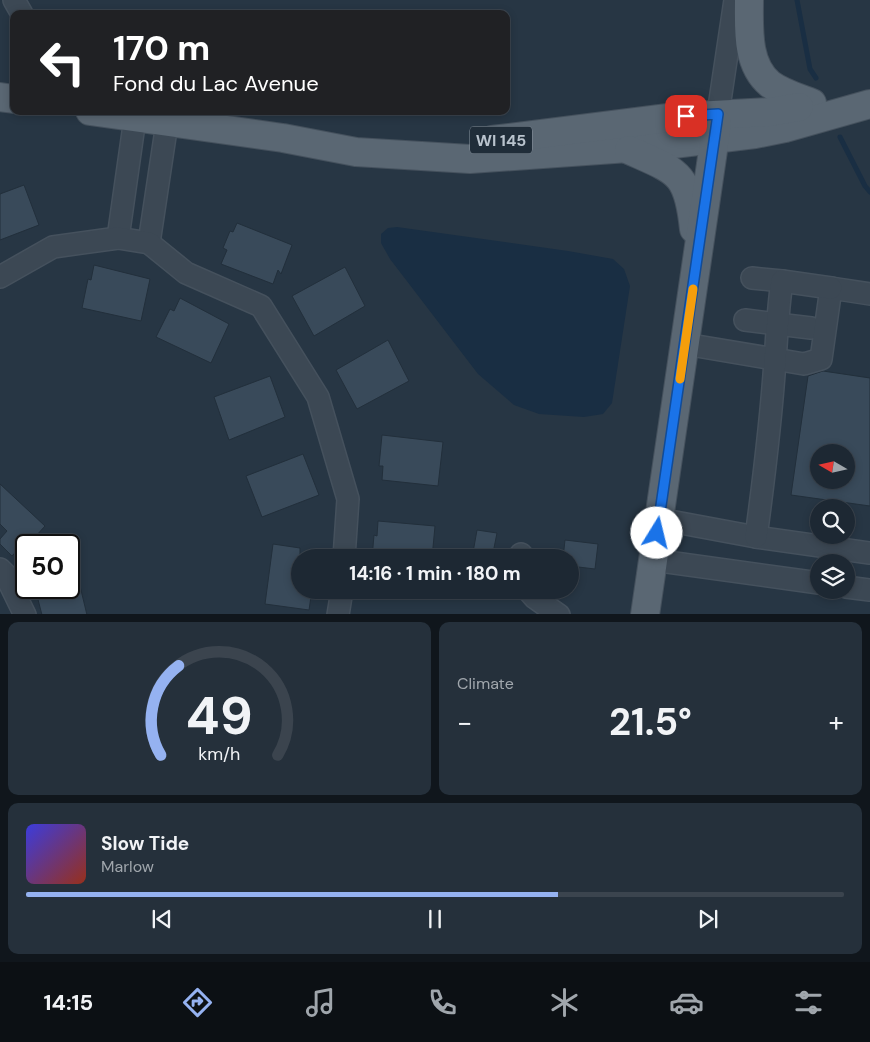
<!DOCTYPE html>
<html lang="en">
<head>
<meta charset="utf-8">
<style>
  :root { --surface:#1d2833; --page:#25303b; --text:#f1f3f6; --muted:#a0a6ac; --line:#3b444e; --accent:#95b2f1 }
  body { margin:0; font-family:"DM Sans",sans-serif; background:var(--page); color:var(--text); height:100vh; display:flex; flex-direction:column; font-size:19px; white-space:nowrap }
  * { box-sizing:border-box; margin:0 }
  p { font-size:16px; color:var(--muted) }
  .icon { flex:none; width:28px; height:28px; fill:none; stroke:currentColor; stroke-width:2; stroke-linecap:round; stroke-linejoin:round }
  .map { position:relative; height:614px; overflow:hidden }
  .details { display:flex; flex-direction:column; gap:8px; padding:8px; background:#10161c; flex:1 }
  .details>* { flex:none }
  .banner { position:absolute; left:10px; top:10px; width:500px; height:105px; border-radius:10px; box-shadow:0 2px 8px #0003,0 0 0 1px var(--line); background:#202124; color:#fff; overflow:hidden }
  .needle { width:32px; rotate:279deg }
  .tools { position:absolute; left:810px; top:444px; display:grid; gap:10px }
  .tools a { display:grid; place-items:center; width:45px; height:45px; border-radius:50%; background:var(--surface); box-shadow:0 2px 8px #0003,0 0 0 1px var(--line); font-size:25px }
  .speed { position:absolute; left:15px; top:534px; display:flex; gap:10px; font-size:25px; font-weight:700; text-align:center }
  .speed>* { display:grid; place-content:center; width:65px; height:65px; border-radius:50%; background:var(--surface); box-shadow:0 2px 8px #0003,0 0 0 1px var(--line); line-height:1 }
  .speed .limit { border:2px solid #111; border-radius:8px; background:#fff; color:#111 }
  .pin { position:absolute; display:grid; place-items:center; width:42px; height:42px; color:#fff; margin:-21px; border-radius:10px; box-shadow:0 2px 8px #0006 }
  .me { position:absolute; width:55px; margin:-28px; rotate:9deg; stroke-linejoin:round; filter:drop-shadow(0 0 4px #0008) }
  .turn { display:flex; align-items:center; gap:18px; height:105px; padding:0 20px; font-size:22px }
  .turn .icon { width:65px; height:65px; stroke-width:2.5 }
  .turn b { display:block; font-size:35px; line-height:42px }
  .big { font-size:38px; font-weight:700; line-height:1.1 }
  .details .widget { flex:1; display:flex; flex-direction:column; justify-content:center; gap:8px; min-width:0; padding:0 18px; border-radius:10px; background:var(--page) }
  .details .dial { align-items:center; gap:0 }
  .dial svg { height:130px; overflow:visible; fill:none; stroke:var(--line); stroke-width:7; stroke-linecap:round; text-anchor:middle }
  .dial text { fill:var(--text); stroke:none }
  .song { display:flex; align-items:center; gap:15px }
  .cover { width:60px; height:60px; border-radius:8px; background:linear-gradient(135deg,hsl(240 70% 55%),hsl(10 70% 35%)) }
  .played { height:5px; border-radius:2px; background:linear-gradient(90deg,var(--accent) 65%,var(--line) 65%) }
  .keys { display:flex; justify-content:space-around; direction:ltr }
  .heat { display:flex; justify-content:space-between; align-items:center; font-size:28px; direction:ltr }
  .details .tiles { flex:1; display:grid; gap:8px; grid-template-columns:1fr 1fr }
  .widget:last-child { grid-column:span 2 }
  .trip { position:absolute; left:291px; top:549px; width:288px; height:50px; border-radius:25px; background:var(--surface); box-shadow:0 2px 8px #0003,0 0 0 1px var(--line); font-weight:700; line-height:50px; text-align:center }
  .tab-bar { display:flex; height:80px; justify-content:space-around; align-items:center; background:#0c1014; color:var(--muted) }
  .tab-bar .icon { width:35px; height:35px }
  .tab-bar .active { color:var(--accent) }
  .tab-bar b { font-size:22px; color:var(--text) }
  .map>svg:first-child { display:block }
  .water { fill:#192e43 }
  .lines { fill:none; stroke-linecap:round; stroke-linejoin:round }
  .stream { stroke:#192e43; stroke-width:5 }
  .building { fill:#394a5a; stroke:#222f3b; fill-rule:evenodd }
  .minor-casing { stroke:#45515d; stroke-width:24 }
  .major-casing { stroke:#45515d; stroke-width:30 }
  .minor { stroke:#3c4854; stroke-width:21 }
  .major { stroke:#5a6773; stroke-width:28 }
  .route-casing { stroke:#114b97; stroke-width:12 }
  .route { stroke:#1a73e8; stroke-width:9 }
  .slow { stroke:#f59e0b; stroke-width:9 }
  .labels { text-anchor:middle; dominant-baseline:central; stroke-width:5; stroke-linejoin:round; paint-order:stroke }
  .shield { fill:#202d39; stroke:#8b96a1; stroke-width:1 }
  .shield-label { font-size:16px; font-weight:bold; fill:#b9c3cd }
</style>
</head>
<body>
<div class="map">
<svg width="870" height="615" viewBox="0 0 870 615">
  <rect width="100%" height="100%" fill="#273644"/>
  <polygon class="water" points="397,227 568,251 613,259 624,269 630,286 612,403 603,414 584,417 539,414 514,405 478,374 390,259 381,243 381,234 388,228"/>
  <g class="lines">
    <g class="stream">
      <polyline points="797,0 810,69 816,78"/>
      <polyline points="840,137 865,186 870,192"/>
    </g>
  </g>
  <g class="building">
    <polygon points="24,185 39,225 0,240 0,194"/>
    <polygon points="237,223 292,245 281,274 278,270 273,284 221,264 227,250 223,248 230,231 233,232"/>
    <polygon points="94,265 150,279 141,321 82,308 88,279 91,280"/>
    <polygon points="345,267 365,306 314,336 292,296"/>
    <polygon points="180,298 229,324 211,363 156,337 170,309 174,311"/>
    <polygon points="388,340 409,381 357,409 336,370"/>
    <path d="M823,371L870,378V506L791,495L808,376ZM819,452H846V480H819Z"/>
    <polygon points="270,376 285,417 229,440 214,397"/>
    <polygon points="382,435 443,442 438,486 382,480 383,466 379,466"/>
    <polygon points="303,454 319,495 262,517 246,476"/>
    <polygon points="0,484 45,526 25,548 22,545 12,556 0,544 0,539 7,531 0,524"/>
    <polygon points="378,521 435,526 432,558 372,558 374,535 377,536"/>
    <polygon points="477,530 497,533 492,558 472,558"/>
    <polygon points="565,540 598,544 595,569 570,566 570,558 563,558"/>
    <polygon points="273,544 300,548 300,590 312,590 309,610 265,604"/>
    <polygon points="69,561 74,561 87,615 42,615 35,588 69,588"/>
  </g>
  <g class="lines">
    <defs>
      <g id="minor">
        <polyline points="14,0 22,14"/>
        <polyline points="718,114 735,0"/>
        <polyline points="118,238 135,118"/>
        <polyline points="149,243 167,123"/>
        <polyline points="0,277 53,247 118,238 149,243 186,273 261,306 318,397 348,499 344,558"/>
        <polyline points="752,278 782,281"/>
        <polyline points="745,320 811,328"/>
        <polyline points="685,344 804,364 821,359 831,288 870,294"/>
        <polyline points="659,519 756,537 870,553"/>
        <path d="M756,537C764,478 771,420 775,361C777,334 778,308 782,281L831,288"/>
        <polyline points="521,554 521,558"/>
        <polyline points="653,560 819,583"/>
        <polyline points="0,569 5,574 25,615"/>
        <polyline points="846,587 870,590"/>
        <polyline points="528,590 535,598 559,615"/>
        <polyline points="338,615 342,590"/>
      </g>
      <g id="major">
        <path d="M749,0C749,28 746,64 770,84C782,93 799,98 812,103"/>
        <polyline points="0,97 14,99"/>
        <polyline points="90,111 283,138 356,152 470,159 657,146 755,134 785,128 870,104"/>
        <polyline points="492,140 676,117 770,112 799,107"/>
        <path d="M629,150C678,172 688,172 694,229"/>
        <polyline points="645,615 717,123"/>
      </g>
    </defs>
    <use href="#minor" class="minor-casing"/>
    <use href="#major" class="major-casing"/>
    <use href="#minor" class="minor"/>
    <use href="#major" class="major"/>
  </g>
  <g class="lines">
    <defs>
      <polyline id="route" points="657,533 718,114 686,116"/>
    </defs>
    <use href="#route" class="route-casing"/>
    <use href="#route" class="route"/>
    <polyline class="slow" points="680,379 693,289"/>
  </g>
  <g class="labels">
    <rect class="shield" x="470" y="126.5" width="62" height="27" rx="4"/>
    <g class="shield-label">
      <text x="501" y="140">WI 145</text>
    </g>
  </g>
</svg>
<div class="tools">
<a><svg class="needle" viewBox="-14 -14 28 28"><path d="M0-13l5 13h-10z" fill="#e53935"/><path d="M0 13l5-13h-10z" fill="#a0a6ac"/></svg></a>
<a><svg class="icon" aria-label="search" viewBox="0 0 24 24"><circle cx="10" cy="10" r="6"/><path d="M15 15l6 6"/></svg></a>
<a><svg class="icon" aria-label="layers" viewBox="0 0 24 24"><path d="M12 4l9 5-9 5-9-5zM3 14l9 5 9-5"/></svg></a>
</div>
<div class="speed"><div class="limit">50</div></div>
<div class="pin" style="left:686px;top:116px;background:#d93025"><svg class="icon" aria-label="arrive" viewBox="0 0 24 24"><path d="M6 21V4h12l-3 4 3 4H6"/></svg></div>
<svg class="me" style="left:657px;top:533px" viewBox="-20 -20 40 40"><circle r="19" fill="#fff"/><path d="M0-13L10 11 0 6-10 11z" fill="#1a73e8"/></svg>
<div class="trip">14:16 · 1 min · 180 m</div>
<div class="banner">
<div class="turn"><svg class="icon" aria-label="left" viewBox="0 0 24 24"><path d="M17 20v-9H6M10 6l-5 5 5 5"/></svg><div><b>170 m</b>Fond du Lac Avenue</div></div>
</div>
</div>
<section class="details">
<div class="tiles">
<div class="widget dial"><svg viewBox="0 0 100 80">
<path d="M14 69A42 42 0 1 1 86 69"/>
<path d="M14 69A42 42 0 0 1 25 14" stroke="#95b2f1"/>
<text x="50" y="56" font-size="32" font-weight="700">49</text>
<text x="50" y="72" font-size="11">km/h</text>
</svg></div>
<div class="widget"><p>Climate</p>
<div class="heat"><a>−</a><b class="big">21.5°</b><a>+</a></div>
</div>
<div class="widget">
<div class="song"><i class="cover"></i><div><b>Slow Tide</b><p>Marlow</p></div></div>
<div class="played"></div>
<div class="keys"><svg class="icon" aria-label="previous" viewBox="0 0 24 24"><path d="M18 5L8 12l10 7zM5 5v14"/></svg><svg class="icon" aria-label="pause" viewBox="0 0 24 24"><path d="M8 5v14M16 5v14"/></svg><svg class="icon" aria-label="next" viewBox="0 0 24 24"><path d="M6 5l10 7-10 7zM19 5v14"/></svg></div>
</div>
</div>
</section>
<nav class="tab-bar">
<b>14:15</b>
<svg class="icon active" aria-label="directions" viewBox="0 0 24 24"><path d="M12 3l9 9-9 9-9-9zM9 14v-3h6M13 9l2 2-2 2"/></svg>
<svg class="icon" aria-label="music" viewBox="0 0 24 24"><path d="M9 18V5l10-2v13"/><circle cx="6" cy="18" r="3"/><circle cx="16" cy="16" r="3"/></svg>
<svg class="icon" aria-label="phone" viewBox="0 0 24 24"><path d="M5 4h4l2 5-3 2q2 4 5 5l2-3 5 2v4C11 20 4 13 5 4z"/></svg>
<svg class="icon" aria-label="climate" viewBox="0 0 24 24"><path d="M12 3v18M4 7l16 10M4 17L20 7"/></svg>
<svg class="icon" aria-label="car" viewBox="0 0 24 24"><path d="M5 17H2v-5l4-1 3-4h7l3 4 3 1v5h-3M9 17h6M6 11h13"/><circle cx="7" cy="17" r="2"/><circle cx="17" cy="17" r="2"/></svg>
<svg class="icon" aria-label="filters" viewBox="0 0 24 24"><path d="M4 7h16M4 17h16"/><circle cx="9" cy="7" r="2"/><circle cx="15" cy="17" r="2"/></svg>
</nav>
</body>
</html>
